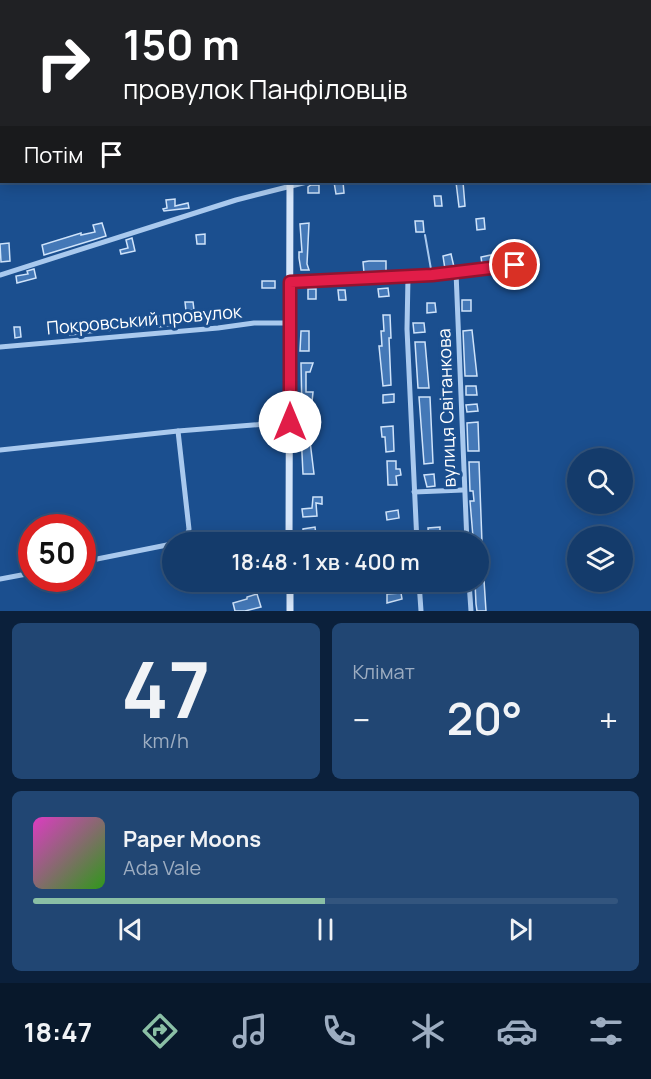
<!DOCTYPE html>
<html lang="uk">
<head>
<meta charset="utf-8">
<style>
  :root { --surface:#143b6b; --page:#214673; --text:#f1f3f6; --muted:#9dadc1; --line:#33557e; --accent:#8abfa5 }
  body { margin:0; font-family:Manrope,sans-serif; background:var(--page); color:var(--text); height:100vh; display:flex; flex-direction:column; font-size:22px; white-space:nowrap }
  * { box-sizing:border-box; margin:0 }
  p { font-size:20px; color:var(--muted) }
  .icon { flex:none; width:33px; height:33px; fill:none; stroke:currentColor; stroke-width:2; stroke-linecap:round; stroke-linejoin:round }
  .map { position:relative; height:611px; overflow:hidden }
  .side { display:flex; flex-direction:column; gap:12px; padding:12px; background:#0b203b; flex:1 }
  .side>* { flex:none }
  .hud { position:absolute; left:0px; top:0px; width:651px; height:183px; box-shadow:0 3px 15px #0003,0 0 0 2px var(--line); background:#202124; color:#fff; overflow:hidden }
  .buttons { position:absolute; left:567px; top:448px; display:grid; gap:12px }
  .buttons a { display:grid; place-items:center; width:66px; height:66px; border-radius:50%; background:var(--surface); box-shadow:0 3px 15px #0003,0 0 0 2px var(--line); font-size:30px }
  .speed { position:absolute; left:18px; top:514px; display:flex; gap:12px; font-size:30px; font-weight:700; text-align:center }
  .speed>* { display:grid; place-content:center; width:78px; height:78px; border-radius:50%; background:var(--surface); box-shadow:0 3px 15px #0003,0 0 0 2px var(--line); line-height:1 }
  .speed .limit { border:9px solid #d22; background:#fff; color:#111 }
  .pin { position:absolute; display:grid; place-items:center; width:51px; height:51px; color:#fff; margin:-26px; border:3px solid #fff; border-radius:50%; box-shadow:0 2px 6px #0007 }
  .me { position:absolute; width:66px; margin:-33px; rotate:0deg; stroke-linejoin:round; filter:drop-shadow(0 0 4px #0008) }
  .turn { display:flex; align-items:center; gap:21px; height:126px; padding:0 24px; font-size:27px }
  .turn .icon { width:78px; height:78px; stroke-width:2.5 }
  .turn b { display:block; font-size:42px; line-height:51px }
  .then { display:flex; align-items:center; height:57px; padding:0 24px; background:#0003; gap:12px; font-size:22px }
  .big { font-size:45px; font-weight:600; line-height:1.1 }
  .side .tile { flex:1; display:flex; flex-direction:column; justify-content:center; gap:9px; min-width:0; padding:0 21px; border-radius:9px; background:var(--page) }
  .side .dial { align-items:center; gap:0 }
  .dial b { font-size:78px; line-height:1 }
  .song { display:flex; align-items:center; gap:18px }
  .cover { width:72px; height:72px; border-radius:9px; background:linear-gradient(135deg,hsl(310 70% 55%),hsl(110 70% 35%)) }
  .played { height:6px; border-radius:3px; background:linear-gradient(90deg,var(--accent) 50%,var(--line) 50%) }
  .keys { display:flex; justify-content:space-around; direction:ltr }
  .heat { display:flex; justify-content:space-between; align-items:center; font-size:33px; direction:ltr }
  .side .tiles { flex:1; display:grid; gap:12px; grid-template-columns:1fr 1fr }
  .tile:last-child { grid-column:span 2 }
  .trip { position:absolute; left:162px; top:532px; width:327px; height:60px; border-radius:30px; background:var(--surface); box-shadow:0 3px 15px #0003,0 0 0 2px var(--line); font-weight:600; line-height:60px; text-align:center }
  .dock { display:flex; height:96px; justify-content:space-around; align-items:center; background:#08182b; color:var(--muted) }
  .dock .icon { width:42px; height:42px }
  .dock .current { color:var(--accent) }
  .dock b { font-size:27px; color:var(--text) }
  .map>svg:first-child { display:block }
  .building { fill:#4478b7; stroke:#cfe3fa; stroke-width:1.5 }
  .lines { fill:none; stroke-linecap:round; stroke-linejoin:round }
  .lane { stroke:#a9c9ee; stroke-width:2 }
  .street { stroke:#a9c9ee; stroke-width:5 }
  .secondary { stroke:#d6e6fa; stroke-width:7 }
  .route-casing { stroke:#92132f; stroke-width:15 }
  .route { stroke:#e11d48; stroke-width:10 }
  .labels { text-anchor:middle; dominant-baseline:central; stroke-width:6; stroke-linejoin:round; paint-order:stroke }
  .street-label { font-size:18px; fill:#fff; stroke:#1b4f8f }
</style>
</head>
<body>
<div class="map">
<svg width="651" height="611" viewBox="0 0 651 611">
  <rect width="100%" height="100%" fill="#1b4f8f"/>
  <g class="building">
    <polygon points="334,182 343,182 344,193 336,194"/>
    <polygon points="456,182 463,182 465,206 459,207"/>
    <polygon points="311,185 319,185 319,193 308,193 308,187"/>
    <polygon points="434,196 441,196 442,206 435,206"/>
    <polygon points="175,199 175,206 188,203 189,208 164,211 163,209 167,208 166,200"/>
    <polygon points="484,218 485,229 477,230 476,219"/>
    <polygon points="415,221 423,221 424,232 416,232"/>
    <polygon points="102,223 106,236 44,255 42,245 81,233 81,235 95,232 93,225"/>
    <polygon points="309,223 307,264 309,270 301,270 299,258 299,252 302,252 300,224"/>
    <polygon points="205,234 205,244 197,244 196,235"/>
    <polygon points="132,238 135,251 121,254 120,250 128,248 126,240"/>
    <polygon points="9,243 10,261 1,262 0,244"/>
    <polygon points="451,254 454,267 445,269 443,256"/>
    <polygon points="491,255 492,263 482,264 481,257"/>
    <polygon points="369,261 386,261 386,271 364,273 363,262"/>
    <polygon points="34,269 36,278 17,283 16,276 28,274 27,271"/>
    <rect x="262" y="281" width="13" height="7"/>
    <polygon points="388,288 389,296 379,297 378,289"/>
    <rect x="308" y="289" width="8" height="10"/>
    <polygon points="338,290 345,290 346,300 339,300"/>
    <rect x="462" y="300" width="9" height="11"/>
    <polygon points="185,302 193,302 194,310 186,311"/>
    <polygon points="427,303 435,303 436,312 427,313"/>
    <polygon points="179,315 180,324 159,327 158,316"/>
    <polygon points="383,315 390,315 391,338 389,338 391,385 383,386 379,346 382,346 381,331 384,331"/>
    <polygon points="111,319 112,330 105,331 104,320"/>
    <polygon points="136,319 144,319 145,327 136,328"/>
    <polygon points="77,322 78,334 70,335 68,323"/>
    <polygon points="93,322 95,332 88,333 87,323"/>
    <polygon points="413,323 424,323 425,332 414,333"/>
    <polygon points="14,327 20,327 21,337 15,338"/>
    <polygon points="472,330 477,376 465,376 463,331"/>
    <polygon points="301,331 309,331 309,351 300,351"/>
    <polygon points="415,342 425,342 429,388 418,388"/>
    <polygon points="301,363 313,363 310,372 306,372 306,392 313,392 311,412 302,412"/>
    <polygon points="466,386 476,386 477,395 466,395"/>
    <polygon points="394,394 394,402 383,403 383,395"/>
    <polygon points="419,397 430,397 433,463 424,464"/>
    <polygon points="477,404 478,411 467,412 466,405"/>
    <rect x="308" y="420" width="8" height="10"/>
    <polygon points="478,422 479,451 468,451 467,423"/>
    <polygon points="393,426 394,451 386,452 385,437 382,437 381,427"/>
    <polygon points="301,433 309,433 314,474 303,474"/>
    <polygon points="387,461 396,461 396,469 400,469 401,475 396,476 397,485 388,485"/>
    <polygon points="469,462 479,462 482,543 472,542 472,537 473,537 470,501 474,501 473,491 470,491"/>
    <polygon points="434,474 435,486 427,487 424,475"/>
    <polygon points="313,497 322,497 322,504 316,503 317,516 303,517 302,509 312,508"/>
    <polygon points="398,510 399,518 387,520 386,512"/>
    <polygon points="315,527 317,543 310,543 308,534 303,534 303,529"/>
    <polygon points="440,527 440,539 429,540 428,528"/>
    <polygon points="478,549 482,549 486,611 477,611 476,604 475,582 478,582"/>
    <polygon points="431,583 443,583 443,592 432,592"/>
    <polygon points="401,593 402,599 387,603 387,594"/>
    <polygon points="257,594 261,607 245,611 235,611 233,603 247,599 247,597"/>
  </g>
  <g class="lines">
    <polyline class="lane" points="425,235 432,275"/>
    <g class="street">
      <polyline points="583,2 585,0"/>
      <polyline points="0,145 2,145"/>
      <polyline points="456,272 467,543"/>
      <polyline points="0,275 236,200 307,182"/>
      <polyline points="408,277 407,329 417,543"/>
      <polyline points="290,282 432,275 515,265"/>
      <polyline points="0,347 218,328 254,323 290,323"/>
      <polyline points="0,450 178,431 290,422"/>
      <polyline points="414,492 463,490"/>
      <polyline points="176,543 186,539 189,529 178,431"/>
      <polyline points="82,562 172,544"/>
      <polyline points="0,579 32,573"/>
      <polyline points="419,582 421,611"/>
      <polyline points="469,582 471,611"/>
    </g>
    <g class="secondary">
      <polyline points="213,0 214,2"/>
      <polyline points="289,543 290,182"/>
      <polyline points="290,582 290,611"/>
    </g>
  </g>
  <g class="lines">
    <defs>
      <polyline id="route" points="290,422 290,282 432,275 515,265"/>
    </defs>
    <use href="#route" class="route-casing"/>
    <use href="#route" class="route"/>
  </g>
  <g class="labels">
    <g class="street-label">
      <text transform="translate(144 319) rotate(-5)">Покровський провулок</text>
      <text transform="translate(446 408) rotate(-92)">вулиця Світанкова</text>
    </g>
  </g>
</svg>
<div class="buttons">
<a><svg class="icon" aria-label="search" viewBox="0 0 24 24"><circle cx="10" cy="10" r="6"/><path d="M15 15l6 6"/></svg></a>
<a><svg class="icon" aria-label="layers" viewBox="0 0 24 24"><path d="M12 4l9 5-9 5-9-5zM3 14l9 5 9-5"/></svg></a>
</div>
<div class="speed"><div class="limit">50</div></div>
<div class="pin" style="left:515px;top:265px;background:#d93025"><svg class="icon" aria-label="arrive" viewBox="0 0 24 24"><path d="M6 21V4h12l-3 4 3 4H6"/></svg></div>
<svg class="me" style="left:290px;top:422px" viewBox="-20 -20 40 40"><circle r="19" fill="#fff"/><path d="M0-13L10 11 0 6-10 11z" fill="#e11d48"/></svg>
<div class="trip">18:48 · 1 хв · 400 m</div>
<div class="hud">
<div class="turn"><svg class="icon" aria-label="right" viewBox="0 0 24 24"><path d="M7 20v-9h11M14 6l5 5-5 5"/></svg><div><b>150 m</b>провулок Панфіловців</div></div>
<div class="then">Потім<svg class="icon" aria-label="arrive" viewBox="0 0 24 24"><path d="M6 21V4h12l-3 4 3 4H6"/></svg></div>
</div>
</div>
<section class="side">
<div class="tiles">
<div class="tile dial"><b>47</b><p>km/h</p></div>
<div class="tile"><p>Клімат</p>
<div class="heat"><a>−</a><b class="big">20°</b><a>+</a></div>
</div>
<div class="tile">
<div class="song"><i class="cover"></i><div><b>Paper Moons</b><p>Ada Vale</p></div></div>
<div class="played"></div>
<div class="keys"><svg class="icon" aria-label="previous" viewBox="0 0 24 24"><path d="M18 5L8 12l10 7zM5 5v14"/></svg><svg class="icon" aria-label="pause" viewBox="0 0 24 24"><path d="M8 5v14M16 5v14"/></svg><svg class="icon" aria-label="next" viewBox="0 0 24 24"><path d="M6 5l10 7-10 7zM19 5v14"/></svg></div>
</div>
</div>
</section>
<nav class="dock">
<b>18:47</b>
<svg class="icon current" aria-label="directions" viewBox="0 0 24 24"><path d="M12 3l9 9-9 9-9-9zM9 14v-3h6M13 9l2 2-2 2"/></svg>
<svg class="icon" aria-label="music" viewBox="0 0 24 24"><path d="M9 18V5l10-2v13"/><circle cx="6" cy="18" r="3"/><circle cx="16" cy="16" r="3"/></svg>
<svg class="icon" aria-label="phone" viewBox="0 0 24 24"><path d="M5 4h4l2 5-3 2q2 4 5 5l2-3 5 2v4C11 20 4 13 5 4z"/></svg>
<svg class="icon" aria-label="climate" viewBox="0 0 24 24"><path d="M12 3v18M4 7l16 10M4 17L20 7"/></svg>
<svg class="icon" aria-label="car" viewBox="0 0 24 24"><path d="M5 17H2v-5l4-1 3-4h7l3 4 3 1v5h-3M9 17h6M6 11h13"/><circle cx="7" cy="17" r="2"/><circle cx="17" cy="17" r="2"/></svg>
<svg class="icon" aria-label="filters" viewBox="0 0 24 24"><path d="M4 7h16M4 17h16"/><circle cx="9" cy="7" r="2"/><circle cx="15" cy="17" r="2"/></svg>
</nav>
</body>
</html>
